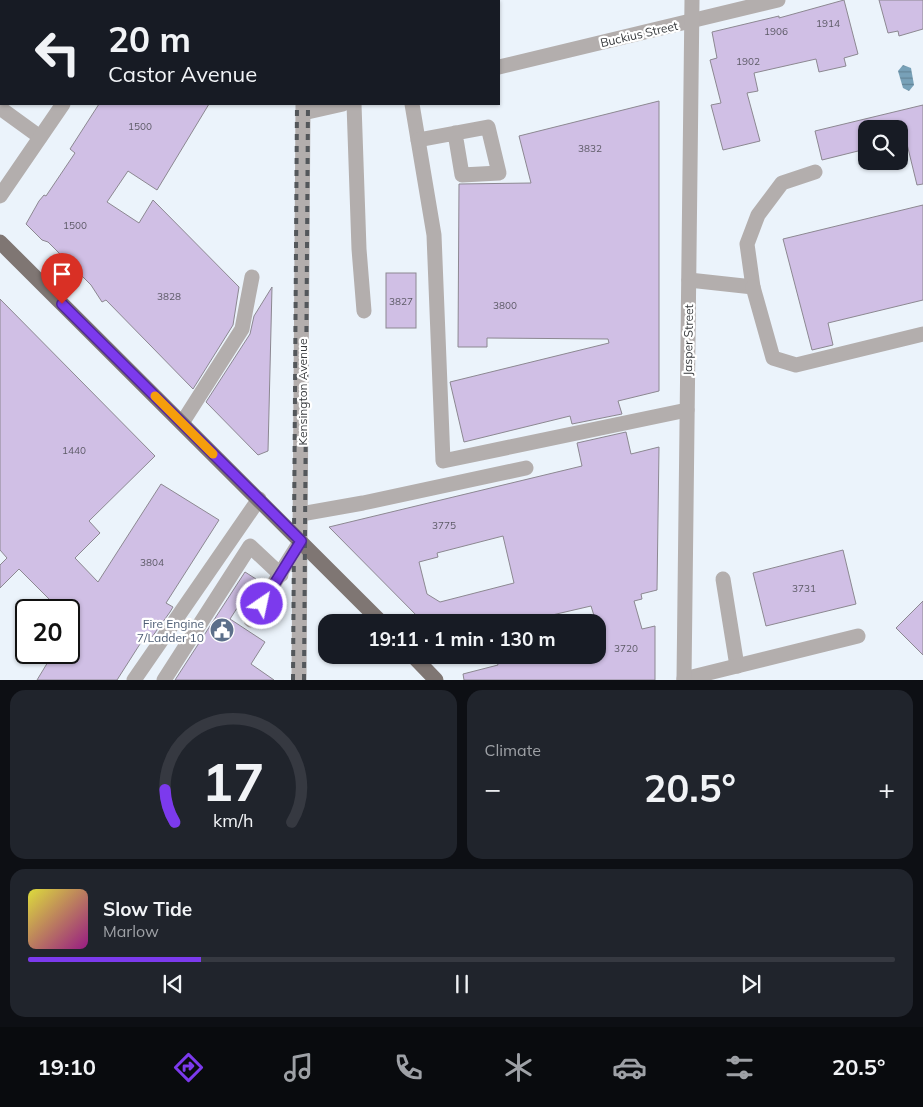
<!DOCTYPE html>
<html lang="en">
<head>
<meta charset="utf-8">
<style>
  :root { --surface:#171b24; --page:#20242c; --text:#f1f3f6; --muted:#9ea1a6; --line:#363941; --accent:#7c3aed }
  body { margin:0; font-family:Mulish,sans-serif; background:var(--page); color:var(--text); height:100vh; display:flex; flex-direction:column; font-size:19px; white-space:nowrap }
  * { box-sizing:border-box; margin:0 }
  p { font-size:16px; color:var(--muted) }
  .icon { flex:none; width:28px; height:28px; fill:none; stroke:currentColor; stroke-width:2; stroke-linecap:round; stroke-linejoin:round }
  .map { position:relative; height:680px; overflow:hidden }
  .sheet { display:flex; flex-direction:column; gap:10px; padding:10px; background:#0d0f14; flex:1 }
  .sheet>* { flex:none }
  .banner { position:absolute; left:0px; top:0px; width:500px; height:105px; box-shadow:0 1px 4px #0004; background:#171b24; color:var(--text); overflow:hidden }
  .tools { position:absolute; left:858px; top:120px; display:grid; gap:10px }
  .tools a { display:grid; place-items:center; width:50px; height:50px; border-radius:10px; background:var(--surface); box-shadow:0 1px 4px #0004; font-size:25px }
  .speed { position:absolute; left:15px; top:599px; display:flex; gap:10px; font-size:25px; font-weight:700; text-align:center }
  .speed>* { display:grid; place-content:center; width:65px; height:65px; border-radius:50%; background:var(--surface); box-shadow:0 1px 4px #0004; line-height:1 }
  .speed .limit { border:2px solid #111; border-radius:8px; background:#fff; color:#111 }
  .pin { position:absolute; display:grid; place-items:center; width:42px; height:42px; color:#fff; margin:-51px -21px; border-radius:50% 50% 50% 0; rotate:-45deg; box-shadow:0 0 5px #0007 }
  .pin .icon { rotate:45deg }
  .me { position:absolute; width:55px; margin:-28px; rotate:34deg; stroke-linejoin:round; filter:drop-shadow(0 0 4px #0008) }
  .turn { display:flex; align-items:center; gap:18px; height:105px; padding:0 25px; font-size:22px }
  .turn .icon { width:65px; height:65px; stroke-width:2.5 }
  .turn b { display:block; font-size:35px; line-height:42px }
  .big { font-size:38px; font-weight:700; line-height:1.1 }
  .sheet .card { flex:1; display:flex; flex-direction:column; justify-content:center; gap:8px; min-width:0; padding:0 18px; border-radius:15px; background:var(--page) }
  .sheet .dial { align-items:center; gap:0 }
  .dial svg { height:130px; overflow:visible; fill:none; stroke:var(--line); stroke-width:7; stroke-linecap:round; text-anchor:middle }
  .dial text { fill:var(--text); stroke:none }
  .song { display:flex; align-items:center; gap:15px }
  .cover { width:60px; height:60px; border-radius:8px; background:linear-gradient(135deg,hsl(60 70% 55%),hsl(310 70% 35%)) }
  .played { height:5px; border-radius:2px; background:linear-gradient(90deg,var(--accent) 20%,var(--line) 20%) }
  .keys { display:flex; justify-content:space-around; direction:ltr }
  .heat { display:flex; justify-content:space-between; align-items:center; font-size:28px; direction:ltr }
  .sheet .tiles { flex:1; display:grid; gap:10px; grid-template-columns:1fr 1fr }
  .card:last-child { grid-column:span 2 }
  .trip { position:absolute; left:318px; top:614px; width:288px; height:50px; border-radius:15px; background:var(--surface); box-shadow:0 1px 4px #0004; font-weight:700; line-height:50px; text-align:center }
  .dock { display:flex; height:80px; justify-content:space-around; align-items:center; background:#090b0e; color:var(--muted) }
  .dock .icon { width:35px; height:35px }
  .dock .active { color:var(--accent) }
  .dock b { font-size:22px; color:var(--text) }
  .map>svg:first-child { display:block }
  .water { fill:url(#water-rules) }
  .building { fill:#d0bfe5; stroke:#8c8891; fill-rule:evenodd }
  .lines { fill:none; stroke-linecap:round; stroke-linejoin:round }
  .minor { stroke:#b3aead; stroke-width:15 }
  .major { stroke:#7f7673; stroke-width:15 }
  .rail { stroke:#53575b; stroke-width:4; stroke-dasharray:6 6; stroke-linecap:butt }
  .route-casing { stroke:#51269a; stroke-width:12 }
  .route { stroke:#7c3aed; stroke-width:9 }
  .slow { stroke:#f59e0b; stroke-width:9 }
  .labels { text-anchor:middle; dominant-baseline:central; stroke-width:4.5; stroke-linejoin:round; paint-order:stroke }
  .number-label { font-size:10px; fill:#5c5a66 }
  .street-label { font-size:12px; fill:#36393c; stroke:#fff }
  .service-label { font-size:12px; fill:#4e5e75; stroke:#fff; text-anchor:end }
</style>
</head>
<body>
<div class="map">
<svg width="923" height="680" viewBox="0 0 923 680">
  <defs>
    <pattern id="water-rules" width="6" height="5" patternUnits="userSpaceOnUse" patternTransform="scale(1.25)"><rect width="6" height="5" fill="#78a1b8"/><path d="M0 2.5h6" fill="none" stroke="#638497"/></pattern>
  </defs>
  <rect width="100%" height="100%" fill="#ebf3fb"/>
  <polygon class="water" points="903,65 911,68 914,85 909,91 903,88 898,71"/>
  <g class="building">
    <polygon points="844,0 858,54 844,58 846,66 819,72 816,59 754,73 758,91 747,93 760,141 723,150 711,105 721,103 710,60 717,58 712,32 779,16 779,18"/>
    <polygon points="879,0 923,0 923,29 899,36 898,31 888,33"/>
    <polygon points="659,101 659,391 618,401 622,414 572,424 570,416 464,442 450,382 609,343 608,339 487,338 487,347 458,347 459,184 531,183 519,136"/>
    <polygon points="99,104 209,104 157,190 128,171 107,202 139,223 153,200 239,287 233,325 193,389 106,300 102,302 91,285 48,242 42,240 26,224 39,201 44,195 46,196 75,153 70,149"/>
    <polygon points="923,105 923,184 917,185 906,140 899,142 899,129 866,129 866,149 822,160 815,131"/>
    <polygon points="923,205 923,300 828,323 833,345 812,350 783,239"/>
    <rect x="386" y="273" width="30" height="55"/>
    <polygon points="272,287 268,451 258,455 206,402 250,334 254,316"/>
    <polygon points="0,299 155,456 89,521 100,533 75,558 98,582 161,484 219,520 166,603 173,607 170,612 152,637 147,633 117,680 37,680 54,652 69,652 69,610 60,610 19,569 0,588 0,565 7,558 0,550"/>
    <path d="M626,432L631,454L659,447L657,590L641,594L642,599L634,601L642,629L655,626V680H464L463,674L498,665L495,655H596V622L591,606L522,622H423L329,527L582,466L577,443ZM503,536L514,583L440,602L427,594L419,562L438,557L437,553Z"/>
    <polygon points="843,550 856,604 766,626 753,573"/>
    <polygon points="245,572 256,579 230,619 265,642 251,664 274,680 175,680"/>
    <polygon points="923,601 923,655 896,628"/>
  </g>
  <g class="lines">
    <g class="minor">
      <polyline points="71,0 73,1"/>
      <polyline points="366,0 366,1"/>
      <polyline points="420,0 420,1"/>
      <polyline points="466,0 466,1"/>
      <polyline points="132,1 133,0"/>
      <polyline points="304,1 304,0"/>
      <polyline points="0,16 1,17"/>
      <polyline points="499,67 778,0"/>
      <polyline points="354,104 359,249 364,311"/>
      <polyline points="412,104 434,235 443,461 687,410"/>
      <polyline points="0,108 40,137"/>
      <polyline points="303,113 343,104"/>
      <polyline points="418,140 488,127 499,173 462,175 455,133"/>
      <polyline points="0,196 63,104"/>
      <polyline points="689,280 753,287 747,244 758,215 782,183 815,172"/>
      <polyline points="753,287 773,358 796,365 923,334"/>
      <polyline points="182,423 242,329 252,277"/>
      <polyline points="301,514 363,503 526,468"/>
      <polyline points="723,579 737,666"/>
      <polyline points="251,620 300,542"/>
      <polyline points="684,679 858,636"/>
      <polyline points="134,680 259,499"/>
      <polyline points="164,680 250,546 281,575"/>
      <polyline points="299,680 303,104"/>
      <polyline points="684,680 692,0"/>
    </g>
    <g class="major">
      <polyline points="47,1 48,0"/>
      <polyline points="0,73 1,71"/>
      <polyline points="0,242 381,622"/>
      <polyline points="412,655 436,680"/>
    </g>
    <g class="rail">
      <polyline points="298,1 298,0"/>
      <polyline points="308,1 308,0"/>
      <polyline points="293,680 297,104"/>
      <polyline points="304,680 308,104"/>
    </g>
  </g>
  <g class="lines">
    <defs>
      <polyline id="route" points="62,304 301,541 262,604"/>
    </defs>
    <use href="#route" class="route-casing"/>
    <use href="#route" class="route"/>
    <polyline class="slow" points="155,396 213,454"/>
  </g>
  <defs>
    <symbol id="civic-disc" viewBox="-11 -11 22 22"><circle r="9.5" fill="#5c6f8a" stroke="#fff"/><path d="M-.6-6.5H3V-4.5H.6V-3L4-1V1h2V6H-6V1h2V-1L-.6-3ZM-1.2 2.5V6h2.4V2.5Z" fill="#fff"/></symbol>
  </defs>
  <g fill-rule="evenodd">
    <use href="#civic-disc" x="208" y="616" width="28" height="28"/>
  </g>
  <g class="labels">
    <g class="number-label">
      <text x="828" y="23">1914</text>
      <text x="776" y="31">1906</text>
      <text x="748" y="61">1902</text>
      <text x="140" y="126">1500</text>
      <text x="590" y="148">3832</text>
      <text x="75" y="225">1500</text>
      <text x="169" y="296">3828</text>
      <text x="401" y="301">3827</text>
      <text x="505" y="305">3800</text>
      <text x="74" y="450">1440</text>
      <text x="444" y="525">3775</text>
      <text x="152" y="562">3804</text>
      <text x="804" y="588">3731</text>
      <text x="626" y="648">3720</text>
    </g>
    <g class="street-label">
      <text transform="translate(639 34) rotate(-13)">Buckius Street</text>
      <text transform="translate(688 340) rotate(-89)">Jasper Street</text>
      <text transform="translate(302 392) rotate(-90)">Kensington Avenue</text>
    </g>
    <g class="service-label">
      <text x="204" y="623">Fire Engine<tspan x="204" dy="14">7/Ladder 10</tspan></text>
    </g>
  </g>
</svg>
<div class="tools">
<a><svg class="icon" aria-label="search" viewBox="0 0 24 24"><circle cx="10" cy="10" r="6"/><path d="M15 15l6 6"/></svg></a>
</div>
<div class="speed"><div class="limit">20</div></div>
<div class="pin" style="left:62px;top:304px;background:#d93025"><svg class="icon" aria-label="arrive" viewBox="0 0 24 24"><path d="M6 21V4h12l-3 4 3 4H6"/></svg></div>
<svg class="me" style="left:262px;top:604px" viewBox="-20 -20 40 40"><circle r="17" fill="#7c3aed" stroke="#fff" stroke-width="3"/><path d="M0-11L8 9 0 5-8 9z" fill="#fff"/></svg>
<div class="trip">19:11 · 1 min · 130 m</div>
<div class="banner">
<div class="turn"><svg class="icon" aria-label="left" viewBox="0 0 24 24"><path d="M17 20v-9H6M10 6l-5 5 5 5"/></svg><div><b>20 m</b>Castor Avenue</div></div>
</div>
</div>
<section class="sheet">
<div class="tiles">
<div class="card dial"><svg viewBox="0 0 100 80">
<path d="M14 69A42 42 0 1 1 86 69"/>
<path d="M14 69A42 42 0 0 1 8 49" stroke="#7c3aed"/>
<text x="50" y="56" font-size="32" font-weight="700">17</text>
<text x="50" y="72" font-size="11">km/h</text>
</svg></div>
<div class="card"><p>Climate</p>
<div class="heat"><a>−</a><b class="big">20.5°</b><a>+</a></div>
</div>
<div class="card">
<div class="song"><i class="cover"></i><div><b>Slow Tide</b><p>Marlow</p></div></div>
<div class="played"></div>
<div class="keys"><svg class="icon" aria-label="previous" viewBox="0 0 24 24"><path d="M18 5L8 12l10 7zM5 5v14"/></svg><svg class="icon" aria-label="pause" viewBox="0 0 24 24"><path d="M8 5v14M16 5v14"/></svg><svg class="icon" aria-label="next" viewBox="0 0 24 24"><path d="M6 5l10 7-10 7zM19 5v14"/></svg></div>
</div>
</div>
</section>
<nav class="dock">
<b>19:10</b>
<svg class="icon active" aria-label="directions" viewBox="0 0 24 24"><path d="M12 3l9 9-9 9-9-9zM9 14v-3h6M13 9l2 2-2 2"/></svg>
<svg class="icon" aria-label="music" viewBox="0 0 24 24"><path d="M9 18V5l10-2v13"/><circle cx="6" cy="18" r="3"/><circle cx="16" cy="16" r="3"/></svg>
<svg class="icon" aria-label="phone" viewBox="0 0 24 24"><path d="M5 4h4l2 5-3 2q2 4 5 5l2-3 5 2v4C11 20 4 13 5 4z"/></svg>
<svg class="icon" aria-label="climate" viewBox="0 0 24 24"><path d="M12 3v18M4 7l16 10M4 17L20 7"/></svg>
<svg class="icon" aria-label="car" viewBox="0 0 24 24"><path d="M5 17H2v-5l4-1 3-4h7l3 4 3 1v5h-3M9 17h6M6 11h13"/><circle cx="7" cy="17" r="2"/><circle cx="17" cy="17" r="2"/></svg>
<svg class="icon" aria-label="filters" viewBox="0 0 24 24"><path d="M4 7h16M4 17h16"/><circle cx="9" cy="7" r="2"/><circle cx="15" cy="17" r="2"/></svg>
<b>20.5°</b>
</nav>
</body>
</html>
